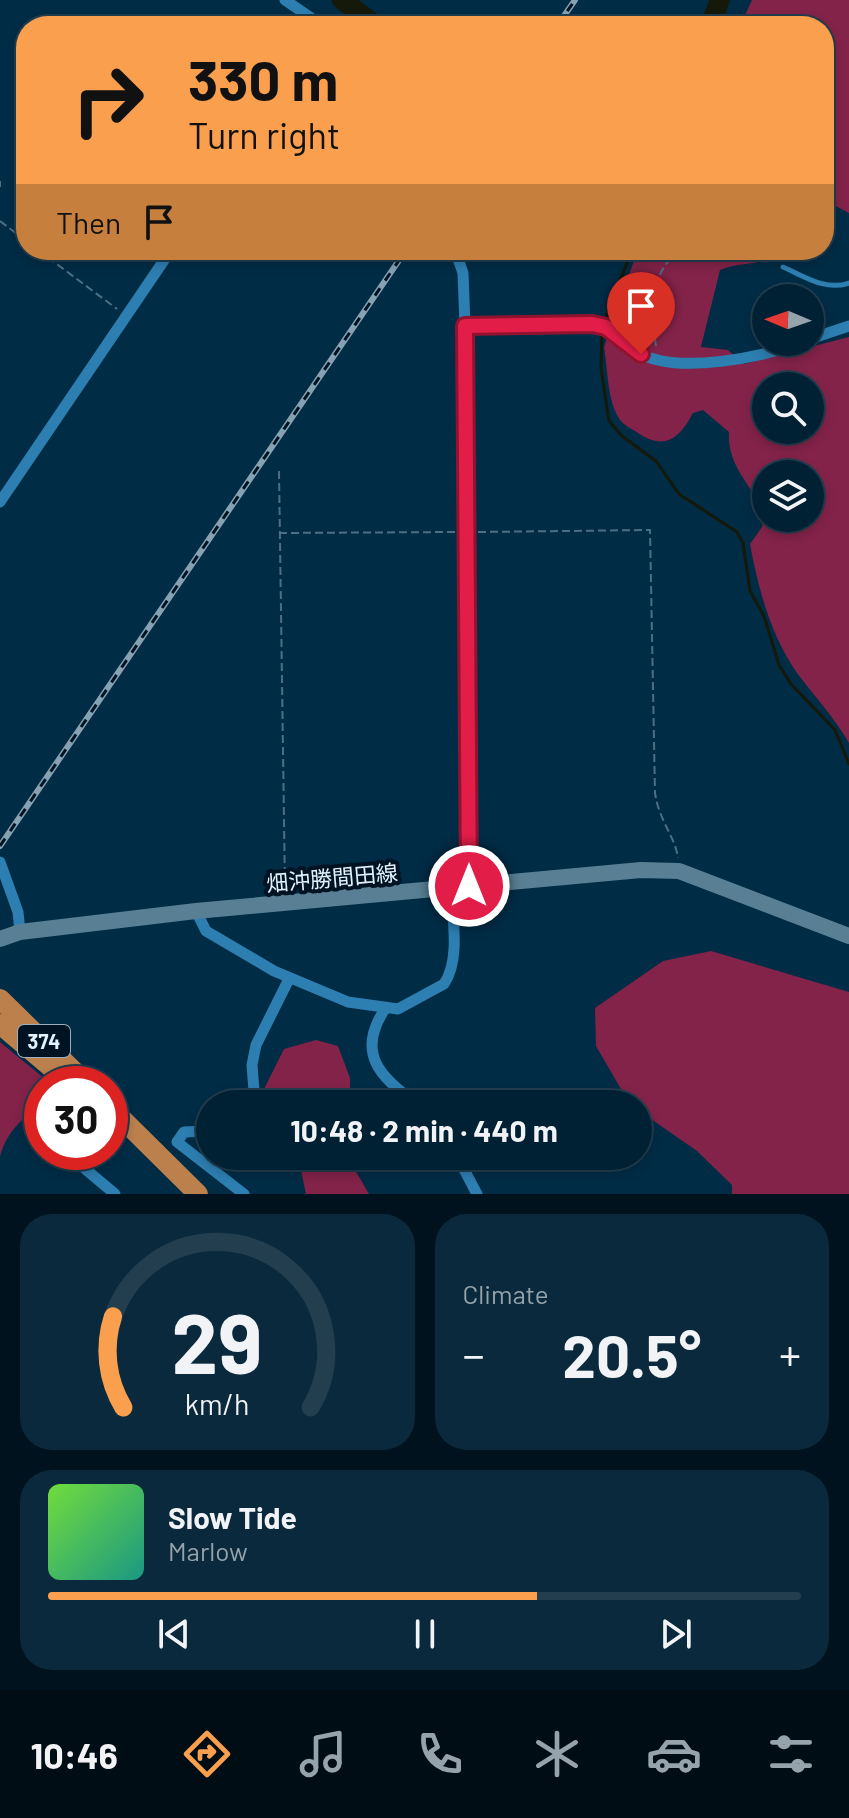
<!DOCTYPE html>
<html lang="en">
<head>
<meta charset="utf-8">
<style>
  :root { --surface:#002134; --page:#0a293c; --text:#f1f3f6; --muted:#95a3ac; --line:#223e4f; --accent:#f99f4d }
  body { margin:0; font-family:Barlow,"Noto Sans JP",sans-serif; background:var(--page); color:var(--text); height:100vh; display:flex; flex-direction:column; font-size:30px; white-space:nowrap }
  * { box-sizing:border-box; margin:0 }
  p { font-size:26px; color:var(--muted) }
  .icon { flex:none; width:44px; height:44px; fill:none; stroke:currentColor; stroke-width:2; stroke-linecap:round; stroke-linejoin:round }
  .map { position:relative; height:1194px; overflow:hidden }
  .details { display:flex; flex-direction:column; gap:20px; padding:20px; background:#00121d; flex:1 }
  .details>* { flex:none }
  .banner { position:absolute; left:16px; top:16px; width:818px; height:244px; border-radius:32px; box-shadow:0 4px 12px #0003,0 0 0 2px var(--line); background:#f99f4d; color:#111; overflow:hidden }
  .needle { width:52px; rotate:272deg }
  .controls { position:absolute; left:752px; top:284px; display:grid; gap:16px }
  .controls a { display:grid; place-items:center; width:72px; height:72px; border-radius:50%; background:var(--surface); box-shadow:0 4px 12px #0003,0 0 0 2px var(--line); font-size:40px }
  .speed { position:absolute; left:24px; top:1066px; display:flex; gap:16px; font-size:40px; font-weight:700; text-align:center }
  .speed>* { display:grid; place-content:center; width:104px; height:104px; border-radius:50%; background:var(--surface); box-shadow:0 4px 12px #0003,0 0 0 2px var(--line); line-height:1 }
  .speed .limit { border:12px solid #d22; background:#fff; color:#111 }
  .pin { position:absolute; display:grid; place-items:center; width:68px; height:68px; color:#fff; margin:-82px -34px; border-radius:50% 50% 50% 0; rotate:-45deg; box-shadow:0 0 8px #0007 }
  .pin .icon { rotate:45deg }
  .me { position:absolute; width:88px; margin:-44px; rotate:0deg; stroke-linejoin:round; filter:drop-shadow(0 0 6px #0008) }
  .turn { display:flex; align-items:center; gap:28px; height:168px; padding:0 40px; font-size:36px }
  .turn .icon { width:104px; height:104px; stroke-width:2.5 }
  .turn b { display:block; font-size:56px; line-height:68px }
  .then { display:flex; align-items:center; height:76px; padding:0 40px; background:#0003; gap:16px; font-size:30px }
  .big { font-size:60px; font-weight:700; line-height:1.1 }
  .details .tile { flex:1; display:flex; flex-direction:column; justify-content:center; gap:12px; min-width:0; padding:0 28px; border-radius:32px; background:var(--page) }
  .details .dial { align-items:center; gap:0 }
  .dial svg { height:208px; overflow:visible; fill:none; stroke:var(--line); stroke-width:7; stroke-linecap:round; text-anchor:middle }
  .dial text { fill:var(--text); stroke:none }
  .song { display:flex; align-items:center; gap:24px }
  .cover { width:96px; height:96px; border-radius:12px; background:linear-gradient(135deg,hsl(100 70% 55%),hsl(170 70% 35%)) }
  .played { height:8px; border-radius:4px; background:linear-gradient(90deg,var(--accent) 65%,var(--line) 65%) }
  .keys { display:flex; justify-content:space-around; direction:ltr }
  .heat { display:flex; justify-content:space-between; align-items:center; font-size:44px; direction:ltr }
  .details .tiles { flex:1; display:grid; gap:20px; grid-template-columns:1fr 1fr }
  .tile:last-child { grid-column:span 2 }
  .trip { position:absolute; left:196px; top:1090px; width:456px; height:80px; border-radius:40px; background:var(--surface); box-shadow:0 4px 12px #0003,0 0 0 2px var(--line); font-weight:700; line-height:80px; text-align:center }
  .tab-bar { display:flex; height:128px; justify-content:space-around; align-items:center; background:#000d15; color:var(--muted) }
  .tab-bar .icon { width:56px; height:56px }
  .tab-bar .current { color:var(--accent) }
  .tab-bar b { font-size:36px; color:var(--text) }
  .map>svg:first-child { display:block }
  .green { fill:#832349; fill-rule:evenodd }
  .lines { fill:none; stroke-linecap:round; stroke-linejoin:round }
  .stream { stroke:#151909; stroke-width:3 }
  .river { stroke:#151909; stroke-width:20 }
  .path { stroke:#4d6f84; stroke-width:2; stroke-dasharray:8 4; stroke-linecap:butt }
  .lane { stroke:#2d7eb1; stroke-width:5 }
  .street { stroke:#2d7eb1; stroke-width:11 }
  .secondary { stroke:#587f93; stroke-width:16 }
  .highway { stroke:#bc804d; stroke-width:20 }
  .rail-casing { stroke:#86a1b2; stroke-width:6 }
  .rail { stroke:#001323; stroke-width:3; stroke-dasharray:9; stroke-linecap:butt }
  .route-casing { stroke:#92132f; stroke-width:20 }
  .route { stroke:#e11d48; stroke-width:14 }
  .labels { text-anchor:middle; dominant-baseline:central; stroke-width:8; stroke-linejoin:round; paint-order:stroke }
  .shield { fill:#001323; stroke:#9eaebb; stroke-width:2 }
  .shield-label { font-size:20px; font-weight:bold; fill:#e2f1fc }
  .street-label { font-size:22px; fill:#e2f1fc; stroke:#001323 }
</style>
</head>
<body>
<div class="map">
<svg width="849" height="1194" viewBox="0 0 849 1194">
  <rect width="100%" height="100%" fill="#002c46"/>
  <g class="green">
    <polygon points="752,0 849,0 849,213 824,200 824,26 740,26"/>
    <path d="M638,250L786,252C766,266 742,261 720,270L701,347L728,350L744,364L849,337V743C834,717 815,697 797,673C771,636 758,588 750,544L762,527L764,511C750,484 727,465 729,432L703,410L693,413C678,441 663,451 635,431C630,428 624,425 620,420C607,401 608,369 604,347L607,338H614L619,328L615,313ZM766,386H810V430H766ZM766,474H810V518H766Z"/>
    <polygon points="711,951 849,992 849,1194 732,1194 732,1185 697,1151 638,1110 638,1104 629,1103 596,1046 595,1008 663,961"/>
    <polygon points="316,1040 338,1046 350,1078 350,1104 268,1104 264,1089 284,1049"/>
    <path d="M0,1042L45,1079L42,1104C23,1117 5,1134 0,1157Z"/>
    <polygon points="298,1156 347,1156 369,1194 306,1194"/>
  </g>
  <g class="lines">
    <g class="stream">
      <polyline points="604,323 632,250"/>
      <polyline points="602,330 601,368 609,421 622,436 656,461 679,494 737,532 743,543 750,591 764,616 779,665 791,684 835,730 849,764"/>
    </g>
    <g class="river">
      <polyline points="342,0 377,26"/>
      <polyline points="710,26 720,0"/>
    </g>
    <g class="path">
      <polyline points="0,181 0,187"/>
      <polyline points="0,221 26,241"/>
      <polyline points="38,250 117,309"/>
      <path d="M656,346C651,313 649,267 683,250"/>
      <polyline points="279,471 285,890"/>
      <path d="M478,532L650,530L655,793C659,821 675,836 678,858"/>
      <polyline points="279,533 456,532"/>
    </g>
    <path class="lane" d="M783,267C806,277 825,291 849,283"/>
    <g class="street">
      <polyline points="285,0 317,22 315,26"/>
      <polyline points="455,250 463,273 465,326 469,886"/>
      <path d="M465,326L592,324C612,327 622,343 639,353C678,375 763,357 803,342"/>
      <polyline points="810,339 849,326"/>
      <polyline points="0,502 171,250"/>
      <polyline points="0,862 18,912 20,932"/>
      <path d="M196,911L206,931L274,971L348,1002L398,1009L444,984C461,959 452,917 451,888"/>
      <path d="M385,1009C356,1052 379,1078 418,1104"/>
      <polyline points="255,1104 252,1065 256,1045 289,979"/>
      <polyline points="37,1123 42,1128"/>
      <polyline points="210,1131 184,1132 177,1142 244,1194"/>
      <polyline points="65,1152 115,1194"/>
      <polyline points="457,1156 477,1194"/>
    </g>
    <polyline class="secondary" points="0,939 20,932 196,911 641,870 679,871 849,936"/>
    <g class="highway">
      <polyline points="0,999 87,1084"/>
      <polyline points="0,1024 67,1081"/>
      <polyline points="110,1107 198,1194"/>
    </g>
    <defs>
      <g id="rail">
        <polyline points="557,26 575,0"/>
        <polyline points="0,846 406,250"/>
      </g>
    </defs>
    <use href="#rail" class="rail-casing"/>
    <use href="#rail" class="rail"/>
  </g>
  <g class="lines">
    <defs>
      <polyline id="route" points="469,886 465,326 592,324 606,327 641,354"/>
    </defs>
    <use href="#route" class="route-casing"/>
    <use href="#route" class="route"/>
  </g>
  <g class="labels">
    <rect class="shield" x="18" y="1025" width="52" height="32" rx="6"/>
    <g class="shield-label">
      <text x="44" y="1041">374</text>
    </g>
    <g class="street-label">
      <text transform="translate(332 877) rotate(-5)">畑沖勝間田線</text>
    </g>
  </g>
</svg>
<div class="controls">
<a><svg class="needle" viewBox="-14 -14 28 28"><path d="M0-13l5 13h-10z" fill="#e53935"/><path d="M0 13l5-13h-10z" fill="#95a3ac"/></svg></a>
<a><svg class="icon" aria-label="search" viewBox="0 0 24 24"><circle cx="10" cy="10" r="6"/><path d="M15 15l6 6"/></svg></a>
<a><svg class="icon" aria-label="layers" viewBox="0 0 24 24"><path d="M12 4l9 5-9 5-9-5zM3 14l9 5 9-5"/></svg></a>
</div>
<div class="speed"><div class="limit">30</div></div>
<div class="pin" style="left:641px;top:354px;background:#d93025"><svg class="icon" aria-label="arrive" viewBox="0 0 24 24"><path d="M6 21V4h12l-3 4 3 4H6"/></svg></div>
<svg class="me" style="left:469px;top:886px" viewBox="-20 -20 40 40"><circle r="17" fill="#e11d48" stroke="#fff" stroke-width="3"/><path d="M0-11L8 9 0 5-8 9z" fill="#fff"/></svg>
<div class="trip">10:48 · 2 min · 440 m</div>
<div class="banner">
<div class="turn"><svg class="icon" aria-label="right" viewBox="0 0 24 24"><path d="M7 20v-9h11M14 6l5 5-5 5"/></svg><div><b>330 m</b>Turn right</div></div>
<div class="then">Then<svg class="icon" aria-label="arrive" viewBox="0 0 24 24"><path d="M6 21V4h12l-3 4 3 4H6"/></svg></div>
</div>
</div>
<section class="details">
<div class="tiles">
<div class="tile dial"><svg viewBox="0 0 100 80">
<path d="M14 69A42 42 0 1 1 86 69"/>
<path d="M14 69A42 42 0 0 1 10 34" stroke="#f99f4d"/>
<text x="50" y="56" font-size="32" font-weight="700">29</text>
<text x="50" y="72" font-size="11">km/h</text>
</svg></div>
<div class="tile"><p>Climate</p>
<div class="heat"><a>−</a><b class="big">20.5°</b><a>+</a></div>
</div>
<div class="tile">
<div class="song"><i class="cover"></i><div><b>Slow Tide</b><p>Marlow</p></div></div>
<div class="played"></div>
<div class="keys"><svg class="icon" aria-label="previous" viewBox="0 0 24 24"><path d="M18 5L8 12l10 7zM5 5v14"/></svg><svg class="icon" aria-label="pause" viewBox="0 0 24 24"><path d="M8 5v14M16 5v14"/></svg><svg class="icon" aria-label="next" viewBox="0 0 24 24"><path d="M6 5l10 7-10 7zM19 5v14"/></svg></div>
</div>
</div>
</section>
<nav class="tab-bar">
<b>10:46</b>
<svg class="icon current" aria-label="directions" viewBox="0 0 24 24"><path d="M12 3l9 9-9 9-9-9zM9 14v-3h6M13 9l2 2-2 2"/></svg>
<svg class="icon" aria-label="music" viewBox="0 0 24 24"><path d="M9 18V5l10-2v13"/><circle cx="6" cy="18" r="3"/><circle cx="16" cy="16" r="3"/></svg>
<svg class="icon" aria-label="phone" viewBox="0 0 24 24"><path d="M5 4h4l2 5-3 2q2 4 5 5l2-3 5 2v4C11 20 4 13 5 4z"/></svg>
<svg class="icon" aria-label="climate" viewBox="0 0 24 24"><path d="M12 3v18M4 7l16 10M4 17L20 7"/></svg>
<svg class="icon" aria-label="car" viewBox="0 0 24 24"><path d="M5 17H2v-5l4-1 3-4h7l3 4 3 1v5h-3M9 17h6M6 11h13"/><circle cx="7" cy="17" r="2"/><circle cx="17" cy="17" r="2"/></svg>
<svg class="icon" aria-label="filters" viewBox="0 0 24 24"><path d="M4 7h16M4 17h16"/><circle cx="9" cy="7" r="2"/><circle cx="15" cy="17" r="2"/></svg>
</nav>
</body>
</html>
